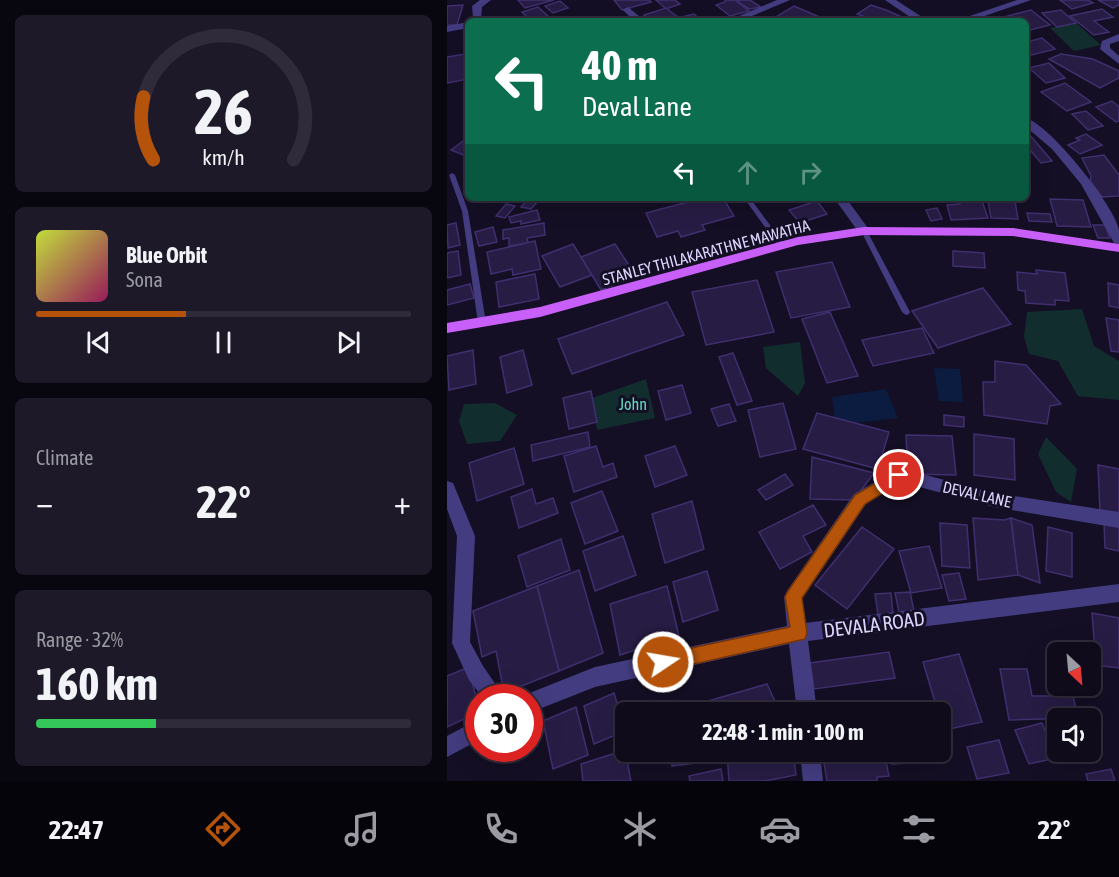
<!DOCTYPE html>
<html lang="en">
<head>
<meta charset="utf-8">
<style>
  :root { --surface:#0f0b1b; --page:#1d1928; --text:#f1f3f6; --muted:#9b9ba3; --line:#2f2b3a; --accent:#b45309 }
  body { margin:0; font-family:"Asap Condensed",sans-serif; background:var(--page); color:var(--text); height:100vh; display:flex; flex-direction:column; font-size:22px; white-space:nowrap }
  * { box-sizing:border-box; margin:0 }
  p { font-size:20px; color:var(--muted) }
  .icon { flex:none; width:33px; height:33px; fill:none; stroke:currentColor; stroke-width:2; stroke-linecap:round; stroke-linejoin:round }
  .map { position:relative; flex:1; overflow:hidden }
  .drawer { display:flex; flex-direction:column; gap:15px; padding:15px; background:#08060f; width:447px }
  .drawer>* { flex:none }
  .hud { position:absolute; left:18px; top:18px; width:564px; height:183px; border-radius:9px; box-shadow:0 6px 24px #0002,0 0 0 2px var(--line); background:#0b6e4f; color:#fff; overflow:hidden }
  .needle { width:39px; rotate:154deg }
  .fabs { position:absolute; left:600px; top:642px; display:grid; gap:12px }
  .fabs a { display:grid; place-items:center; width:54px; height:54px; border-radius:9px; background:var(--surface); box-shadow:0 6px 24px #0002,0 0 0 2px var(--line); font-size:30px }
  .speed { position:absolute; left:18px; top:684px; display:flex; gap:12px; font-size:30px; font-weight:700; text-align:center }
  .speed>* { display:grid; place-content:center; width:78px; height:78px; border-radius:50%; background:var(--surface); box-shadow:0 6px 24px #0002,0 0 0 2px var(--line); line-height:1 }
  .speed .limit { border:9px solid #d22; background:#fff; color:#111 }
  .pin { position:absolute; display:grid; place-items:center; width:51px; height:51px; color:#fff; margin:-26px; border:3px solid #fff; border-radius:50%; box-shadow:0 2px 6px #0007 }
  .me { position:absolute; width:66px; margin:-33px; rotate:78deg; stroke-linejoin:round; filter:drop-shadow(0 0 4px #0008) }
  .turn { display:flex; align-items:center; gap:21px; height:126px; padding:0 18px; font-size:27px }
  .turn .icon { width:78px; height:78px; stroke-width:2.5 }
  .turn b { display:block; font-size:42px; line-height:51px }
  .lanes { display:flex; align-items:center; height:57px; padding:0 18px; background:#0003; justify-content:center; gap:30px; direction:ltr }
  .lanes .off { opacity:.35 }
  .big { font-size:45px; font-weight:700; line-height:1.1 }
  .drawer .tile { flex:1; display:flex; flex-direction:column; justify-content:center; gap:9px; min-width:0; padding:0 21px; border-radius:9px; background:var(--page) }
  .drawer .dial { align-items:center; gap:0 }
  .dial svg { height:156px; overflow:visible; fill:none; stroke:var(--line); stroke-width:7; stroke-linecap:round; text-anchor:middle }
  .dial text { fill:var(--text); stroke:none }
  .song { display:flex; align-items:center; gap:18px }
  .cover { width:72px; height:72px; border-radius:9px; background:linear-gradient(135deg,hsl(70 70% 55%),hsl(330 70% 35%)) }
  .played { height:6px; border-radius:3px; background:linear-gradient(90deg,var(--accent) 40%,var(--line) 40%) }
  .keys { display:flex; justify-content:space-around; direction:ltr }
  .heat { display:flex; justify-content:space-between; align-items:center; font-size:33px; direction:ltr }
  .charge { height:9px; border-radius:4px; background:linear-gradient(90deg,#34c759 32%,var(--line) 0) }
  .trip { position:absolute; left:168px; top:702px; width:336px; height:60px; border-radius:9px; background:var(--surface); box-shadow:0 6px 24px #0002,0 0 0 2px var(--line); font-weight:700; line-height:60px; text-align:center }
  .tab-bar { display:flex; height:96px; justify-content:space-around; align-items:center; background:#06040b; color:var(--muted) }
  .tab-bar .icon { width:42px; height:42px }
  .tab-bar .current { color:var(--accent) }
  .tab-bar b { font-size:27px; color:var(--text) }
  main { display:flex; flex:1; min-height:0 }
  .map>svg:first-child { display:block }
  .green { fill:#122d2e }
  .water { fill:#0c1c40 }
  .building { fill:#271c44; stroke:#402f6f; stroke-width:1.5 }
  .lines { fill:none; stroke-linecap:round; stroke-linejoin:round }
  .service { fill:#433c81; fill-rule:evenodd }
  .minor { fill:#433c81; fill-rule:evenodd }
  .primary { fill:#c95ff9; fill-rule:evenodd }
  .route { fill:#b45309; stroke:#753606; stroke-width:1.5 }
  .labels { text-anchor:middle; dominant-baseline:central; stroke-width:6; stroke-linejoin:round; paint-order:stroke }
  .street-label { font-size:16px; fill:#dbd4fd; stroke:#140f24 }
  .park-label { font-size:16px; fill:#62dbc4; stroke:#140f24 }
  .near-street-label { font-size:20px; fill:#dbd4fd; stroke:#140f24 }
</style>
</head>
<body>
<main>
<section class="drawer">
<div class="tile dial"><svg viewBox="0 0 100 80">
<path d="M14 69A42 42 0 1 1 86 69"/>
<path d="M14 69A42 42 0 0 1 9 37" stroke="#b45309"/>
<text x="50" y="56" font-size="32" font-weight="700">26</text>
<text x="50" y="72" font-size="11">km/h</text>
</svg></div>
<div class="tile">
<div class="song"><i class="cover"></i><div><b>Blue Orbit</b><p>Sona</p></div></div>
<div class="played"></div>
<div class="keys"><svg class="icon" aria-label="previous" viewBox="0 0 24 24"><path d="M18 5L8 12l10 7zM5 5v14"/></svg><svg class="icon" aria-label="pause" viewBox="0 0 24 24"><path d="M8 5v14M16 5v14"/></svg><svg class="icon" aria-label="next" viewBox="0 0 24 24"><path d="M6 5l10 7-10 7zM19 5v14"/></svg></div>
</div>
<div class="tile"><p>Climate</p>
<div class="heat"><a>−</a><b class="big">22°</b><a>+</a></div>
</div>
<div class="tile"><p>Range · 32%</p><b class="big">160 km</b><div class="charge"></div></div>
</section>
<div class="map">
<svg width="672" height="781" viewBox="0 0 672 781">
  <rect width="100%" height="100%" fill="#140f24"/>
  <g class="green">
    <polygon points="629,23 654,45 627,51 603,28"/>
    <polygon points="635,309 647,346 672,361 672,400 631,396 611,361 582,354 577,337 580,312"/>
    <polygon points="353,342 358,383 351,396 319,368 316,347"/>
    <polygon points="199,379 208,418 150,430 145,398"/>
    <polygon points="48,403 70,415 53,441 20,444 12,421 17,404"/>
    <polygon points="599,437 630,469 624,502 609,492 591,454"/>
  </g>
  <g class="water">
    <polygon points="487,368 513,369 516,402 492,401"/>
    <polygon points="439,389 451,418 389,425 385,397"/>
  </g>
  <g class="building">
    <polygon points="71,0 107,0 78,8"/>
    <polygon points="167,0 202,0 204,2 175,10"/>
    <polygon points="209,0 228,0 233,4 219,9"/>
    <polygon points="288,0 303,0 314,7 302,9"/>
    <polygon points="288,0 302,11 283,16 269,5 278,2 278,0"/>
    <polygon points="613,0 641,0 646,3 625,9"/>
    <polygon points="651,0 672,0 672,5 666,8"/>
    <polygon points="113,1 121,8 106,13 98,6"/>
    <polygon points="16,5 10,25 0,25 0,6"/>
    <polygon points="424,5 439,10 455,17 449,21 429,21 410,14"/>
    <polygon points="347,6 377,19 335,21 327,18"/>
    <polygon points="91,7 101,16 84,21 75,12"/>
    <polygon points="219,8 232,18 224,21 204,21 197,15"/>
    <polygon points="655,9 666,17 647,21 662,32 647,35 623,16"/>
    <polygon points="584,10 603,25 579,31 579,21 566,21 560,16"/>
    <polygon points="614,10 629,23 610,27 595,13"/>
    <polygon points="247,14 254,21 234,21 231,18"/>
    <polygon points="595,38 608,49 585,55 579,50 579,42"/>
    <polygon points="18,54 21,79 0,83 0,57"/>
    <polygon points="614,54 646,59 672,71 672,78 653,88 602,59"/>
    <polygon points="602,63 618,78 599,83 582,68"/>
    <polygon points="618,83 644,102 620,111 594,92"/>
    <polygon points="665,101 672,107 672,121 669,122 649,107"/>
    <polygon points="639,111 656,126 641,130 625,114"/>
    <polygon points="582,134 605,161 594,163 579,145 579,135"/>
    <polygon points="639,134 655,145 633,154 621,145 633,140 629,138"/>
    <polygon points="16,141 21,143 21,157 4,150"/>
    <polygon points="657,155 672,175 672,196 655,197 643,181 644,176 635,158"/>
    <polygon points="82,198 91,201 84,209 74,207"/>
    <polygon points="256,198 276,198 287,216 255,225 258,230 234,237 231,231 210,237 199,213"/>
    <polygon points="511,198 534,198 541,218 504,220 500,205 513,204"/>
    <polygon points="603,199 636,200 644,227 610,226"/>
    <polygon points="370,201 380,214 353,223 342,210"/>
    <polygon points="541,201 568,201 571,219 544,218"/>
    <polygon points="59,204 68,206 58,218 49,216"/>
    <polygon points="490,208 495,219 484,221 479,210"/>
    <polygon points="90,210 93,220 74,224 74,221 64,223 62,217"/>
    <polygon points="580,213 603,214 605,222 582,221"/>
    <polygon points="9,223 13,245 1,248 0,225"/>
    <polygon points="97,223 98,235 80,238 81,243 62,246 62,238 56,239 56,230"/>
    <polygon points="646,225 658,225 663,238 651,238"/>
    <polygon points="46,227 50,242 32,246 28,232"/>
    <polygon points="88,241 94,269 66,275 65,269 44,274 40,252"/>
    <polygon points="126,244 145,275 113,287 95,256"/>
    <polygon points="168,244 189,276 154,290 134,257"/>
    <polygon points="11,251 14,275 0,278 0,253"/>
    <polygon points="506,251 537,253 538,268 506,266"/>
    <polygon points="385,262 403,307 344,318 329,272"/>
    <polygon points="589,270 618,273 622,301 608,300 608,305 579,303 578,291 571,290 570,272 590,274"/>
    <polygon points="88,274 92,299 52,307 49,282"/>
    <polygon points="310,280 327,332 259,345 245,292"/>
    <polygon points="661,283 672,285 672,308 662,306"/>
    <polygon points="23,284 27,298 0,305 0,290"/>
    <polygon points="536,288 564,324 491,348 465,311"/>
    <polygon points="220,302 237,335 125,374 111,339"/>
    <polygon points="383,312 411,376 380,383 355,319"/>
    <polygon points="659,318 672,320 672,352 664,351"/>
    <polygon points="475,328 487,353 426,366 415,340"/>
    <polygon points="26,350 29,384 2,390 0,356"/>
    <polygon points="76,350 85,385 60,393 53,357"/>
    <polygon points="286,353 305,401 290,405 272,357"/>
    <polygon points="548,361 579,365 614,404 603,406 600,424 537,415 536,382 548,382"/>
    <polygon points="235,385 244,413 219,420 211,391"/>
    <polygon points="144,391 150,422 122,429 116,398"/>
    <polygon points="336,403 349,449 313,457 301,410"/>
    <polygon points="282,404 289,421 271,426 264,409"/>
    <polygon points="370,413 442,432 431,469 356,449"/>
    <polygon points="497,415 517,417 517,427 497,425"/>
    <polygon points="141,432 143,447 86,461 84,445"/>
    <polygon points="527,434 567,439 568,480 527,475"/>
    <polygon points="459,435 505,436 509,475 461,474"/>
    <polygon points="149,446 156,467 166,463 170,477 127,492 117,456"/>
    <polygon points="228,446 240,475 208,487 198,456"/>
    <polygon points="67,448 77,484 30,501 22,463"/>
    <polygon points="365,457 427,473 407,500 363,499"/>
    <polygon points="651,465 672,469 672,516 653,512"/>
    <polygon points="338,474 346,485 319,500 311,490"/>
    <polygon points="85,489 89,504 106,498 111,513 72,528 64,497"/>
    <polygon points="155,491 171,531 138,544 124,503"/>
    <polygon points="245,501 257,549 218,563 205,514"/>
    <polygon points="366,505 379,525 356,536 365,552 333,569 312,532"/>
    <polygon points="526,518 557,520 564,518 571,575 531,580"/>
    <polygon points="564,518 585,525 593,583 571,575"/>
    <polygon points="493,523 520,525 523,568 495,566"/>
    <polygon points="657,524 672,526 672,551 658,548"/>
    <polygon points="415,527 447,549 400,609 368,585"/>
    <polygon points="601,527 625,533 625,577 599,571"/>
    <polygon points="176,536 189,575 148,591 136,551"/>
    <polygon points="114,539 123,570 80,587 71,556"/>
    <polygon points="482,546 495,588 464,593 452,551"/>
    <polygon points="132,570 156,653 112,671 90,586"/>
    <polygon points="260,571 271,610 236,622 226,582"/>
    <polygon points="512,573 519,599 502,601 495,575"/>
    <polygon points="90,586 112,671 57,693 49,651 35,657 26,611"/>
    <polygon points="220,586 232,636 173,655 163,604"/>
    <polygon points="463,592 467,611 452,612 448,593"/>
    <polygon points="444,593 446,614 431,615 428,594"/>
    <polygon points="645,613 672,618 672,668 649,665"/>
    <polygon points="442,652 448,678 367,689 363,663"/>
    <polygon points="512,654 535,722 497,730 494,712 491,712 476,662"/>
    <polygon points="22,667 32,712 0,727 0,676"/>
    <polygon points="553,669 580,669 585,696 626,696 631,718 562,720"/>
    <polygon points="320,684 333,712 255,712 254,703"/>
    <polygon points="167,693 178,731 147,744 137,706"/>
    <polygon points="129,707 141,755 106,769 96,721"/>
    <polygon points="595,723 609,758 582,764 568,730"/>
    <polygon points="552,740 562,773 530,779 520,747"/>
    <polygon points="178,750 184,781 136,781 134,764"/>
    <polygon points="225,752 247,752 248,763 225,766"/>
    <polygon points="280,752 346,752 349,775 318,781 282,781"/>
    <polygon points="396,752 437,752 442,776 430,777 430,781 380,781 377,763 397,760"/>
    <polygon points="443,752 474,752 475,762 445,764"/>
    <polygon points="274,769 276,781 243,781 242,776"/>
    <polygon points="664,769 668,781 641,781 639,774"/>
  </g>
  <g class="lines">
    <g class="service">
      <polygon points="5,173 8,175 21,211 39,323 35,326 31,323 15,211 2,175"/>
      <polygon points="297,198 303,198 337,244 339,246 337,248 333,248"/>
      <polygon points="415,229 419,229 420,231 463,312 462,314 459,315 455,312 414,231"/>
    </g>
    <g class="minor">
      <polygon points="33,0 44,0 35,7 34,20 22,21 26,17 25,6"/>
      <polygon points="330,0 343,0 293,21 280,21"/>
      <polygon points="438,0 449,0 481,21 469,21"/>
      <polygon points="570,0 584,0 523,21 508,21"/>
      <polygon points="181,7 198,21 187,21 176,10"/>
      <polygon points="21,22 21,28 0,32 0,26"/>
      <polygon points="672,34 672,41 663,44 663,48 672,56 672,64 653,49 655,41"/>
      <path d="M579,118C603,125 668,206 672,230C672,235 672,240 672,244L667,243L634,184L605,149L579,127Z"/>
      <polygon points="387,198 399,198 423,231 421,234 413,234"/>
      <polygon points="452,468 547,493 672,512 672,528 547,507 454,482 419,504 355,599 358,623 672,584 672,602 361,641 370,712 350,712 342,644 148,687 82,713 82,698 75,696 148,667 340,626 337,597 340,591 407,494"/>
      <polygon points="0,481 6,483 28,536 23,642 36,666 58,698 36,698 22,680 5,643 10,536 0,509"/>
      <polygon points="32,719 32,740 0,757 0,736"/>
      <polygon points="353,752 373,752 376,781 356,781"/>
    </g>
    <polygon class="primary" points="417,227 566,228 672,244 672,252 566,236 417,235 351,245 93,317 0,333 0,323 93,307 351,237"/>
  </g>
  <polygon class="route" points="452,469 457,471 459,475 457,480 418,504 355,598 360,633 358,639 216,671 210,669 207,662 210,656 216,654 343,627 338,597 341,591 408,495"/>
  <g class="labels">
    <g class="street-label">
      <text transform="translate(259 252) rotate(-15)">STANLEY THILAKARATHNE MAWATHA</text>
      <text transform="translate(530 494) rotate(13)">DEVAL LANE</text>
    </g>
    <g class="park-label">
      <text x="186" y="404">John</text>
    </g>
    <g class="near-street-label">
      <text transform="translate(427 624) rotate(-7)">DEVALA ROAD</text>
    </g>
  </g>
</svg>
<div class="fabs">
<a><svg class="needle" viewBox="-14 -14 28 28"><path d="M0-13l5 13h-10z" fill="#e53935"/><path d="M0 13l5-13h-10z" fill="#9b9ba3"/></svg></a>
<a><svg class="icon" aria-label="sound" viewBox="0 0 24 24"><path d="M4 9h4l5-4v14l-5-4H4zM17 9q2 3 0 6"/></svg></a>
</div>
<div class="speed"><div class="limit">30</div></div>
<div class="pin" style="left:452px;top:475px;background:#d93025"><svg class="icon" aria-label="arrive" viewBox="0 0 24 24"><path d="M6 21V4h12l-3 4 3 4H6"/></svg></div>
<svg class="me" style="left:216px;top:662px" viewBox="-20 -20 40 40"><circle r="17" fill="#b45309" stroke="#fff" stroke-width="3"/><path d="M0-11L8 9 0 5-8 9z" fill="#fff"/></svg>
<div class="trip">22:48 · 1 min · 100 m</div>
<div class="hud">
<div class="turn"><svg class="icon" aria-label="left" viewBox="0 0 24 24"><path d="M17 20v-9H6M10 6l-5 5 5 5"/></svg><div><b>40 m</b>Deval Lane</div></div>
<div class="lanes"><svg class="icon" aria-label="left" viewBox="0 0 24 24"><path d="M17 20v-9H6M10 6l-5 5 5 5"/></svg><svg class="icon off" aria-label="ahead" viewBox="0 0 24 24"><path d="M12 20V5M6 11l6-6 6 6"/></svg><svg class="icon off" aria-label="right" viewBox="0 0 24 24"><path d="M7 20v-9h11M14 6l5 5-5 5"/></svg></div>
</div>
</div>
</main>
<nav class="tab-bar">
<b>22:47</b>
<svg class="icon current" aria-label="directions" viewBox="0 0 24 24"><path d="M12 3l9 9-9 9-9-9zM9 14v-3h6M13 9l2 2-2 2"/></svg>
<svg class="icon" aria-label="music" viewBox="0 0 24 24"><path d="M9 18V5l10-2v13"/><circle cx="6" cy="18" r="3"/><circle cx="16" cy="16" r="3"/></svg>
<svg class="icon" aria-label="phone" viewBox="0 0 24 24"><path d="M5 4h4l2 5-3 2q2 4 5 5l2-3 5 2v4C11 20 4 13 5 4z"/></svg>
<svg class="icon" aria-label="climate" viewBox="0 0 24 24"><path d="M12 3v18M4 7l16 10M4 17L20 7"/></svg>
<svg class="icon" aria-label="car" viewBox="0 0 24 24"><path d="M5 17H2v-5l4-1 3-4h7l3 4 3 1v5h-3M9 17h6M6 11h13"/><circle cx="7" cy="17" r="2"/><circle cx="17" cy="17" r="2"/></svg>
<svg class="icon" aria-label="filters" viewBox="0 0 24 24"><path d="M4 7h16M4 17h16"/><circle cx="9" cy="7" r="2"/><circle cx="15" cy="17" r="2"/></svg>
<b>22°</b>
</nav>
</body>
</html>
